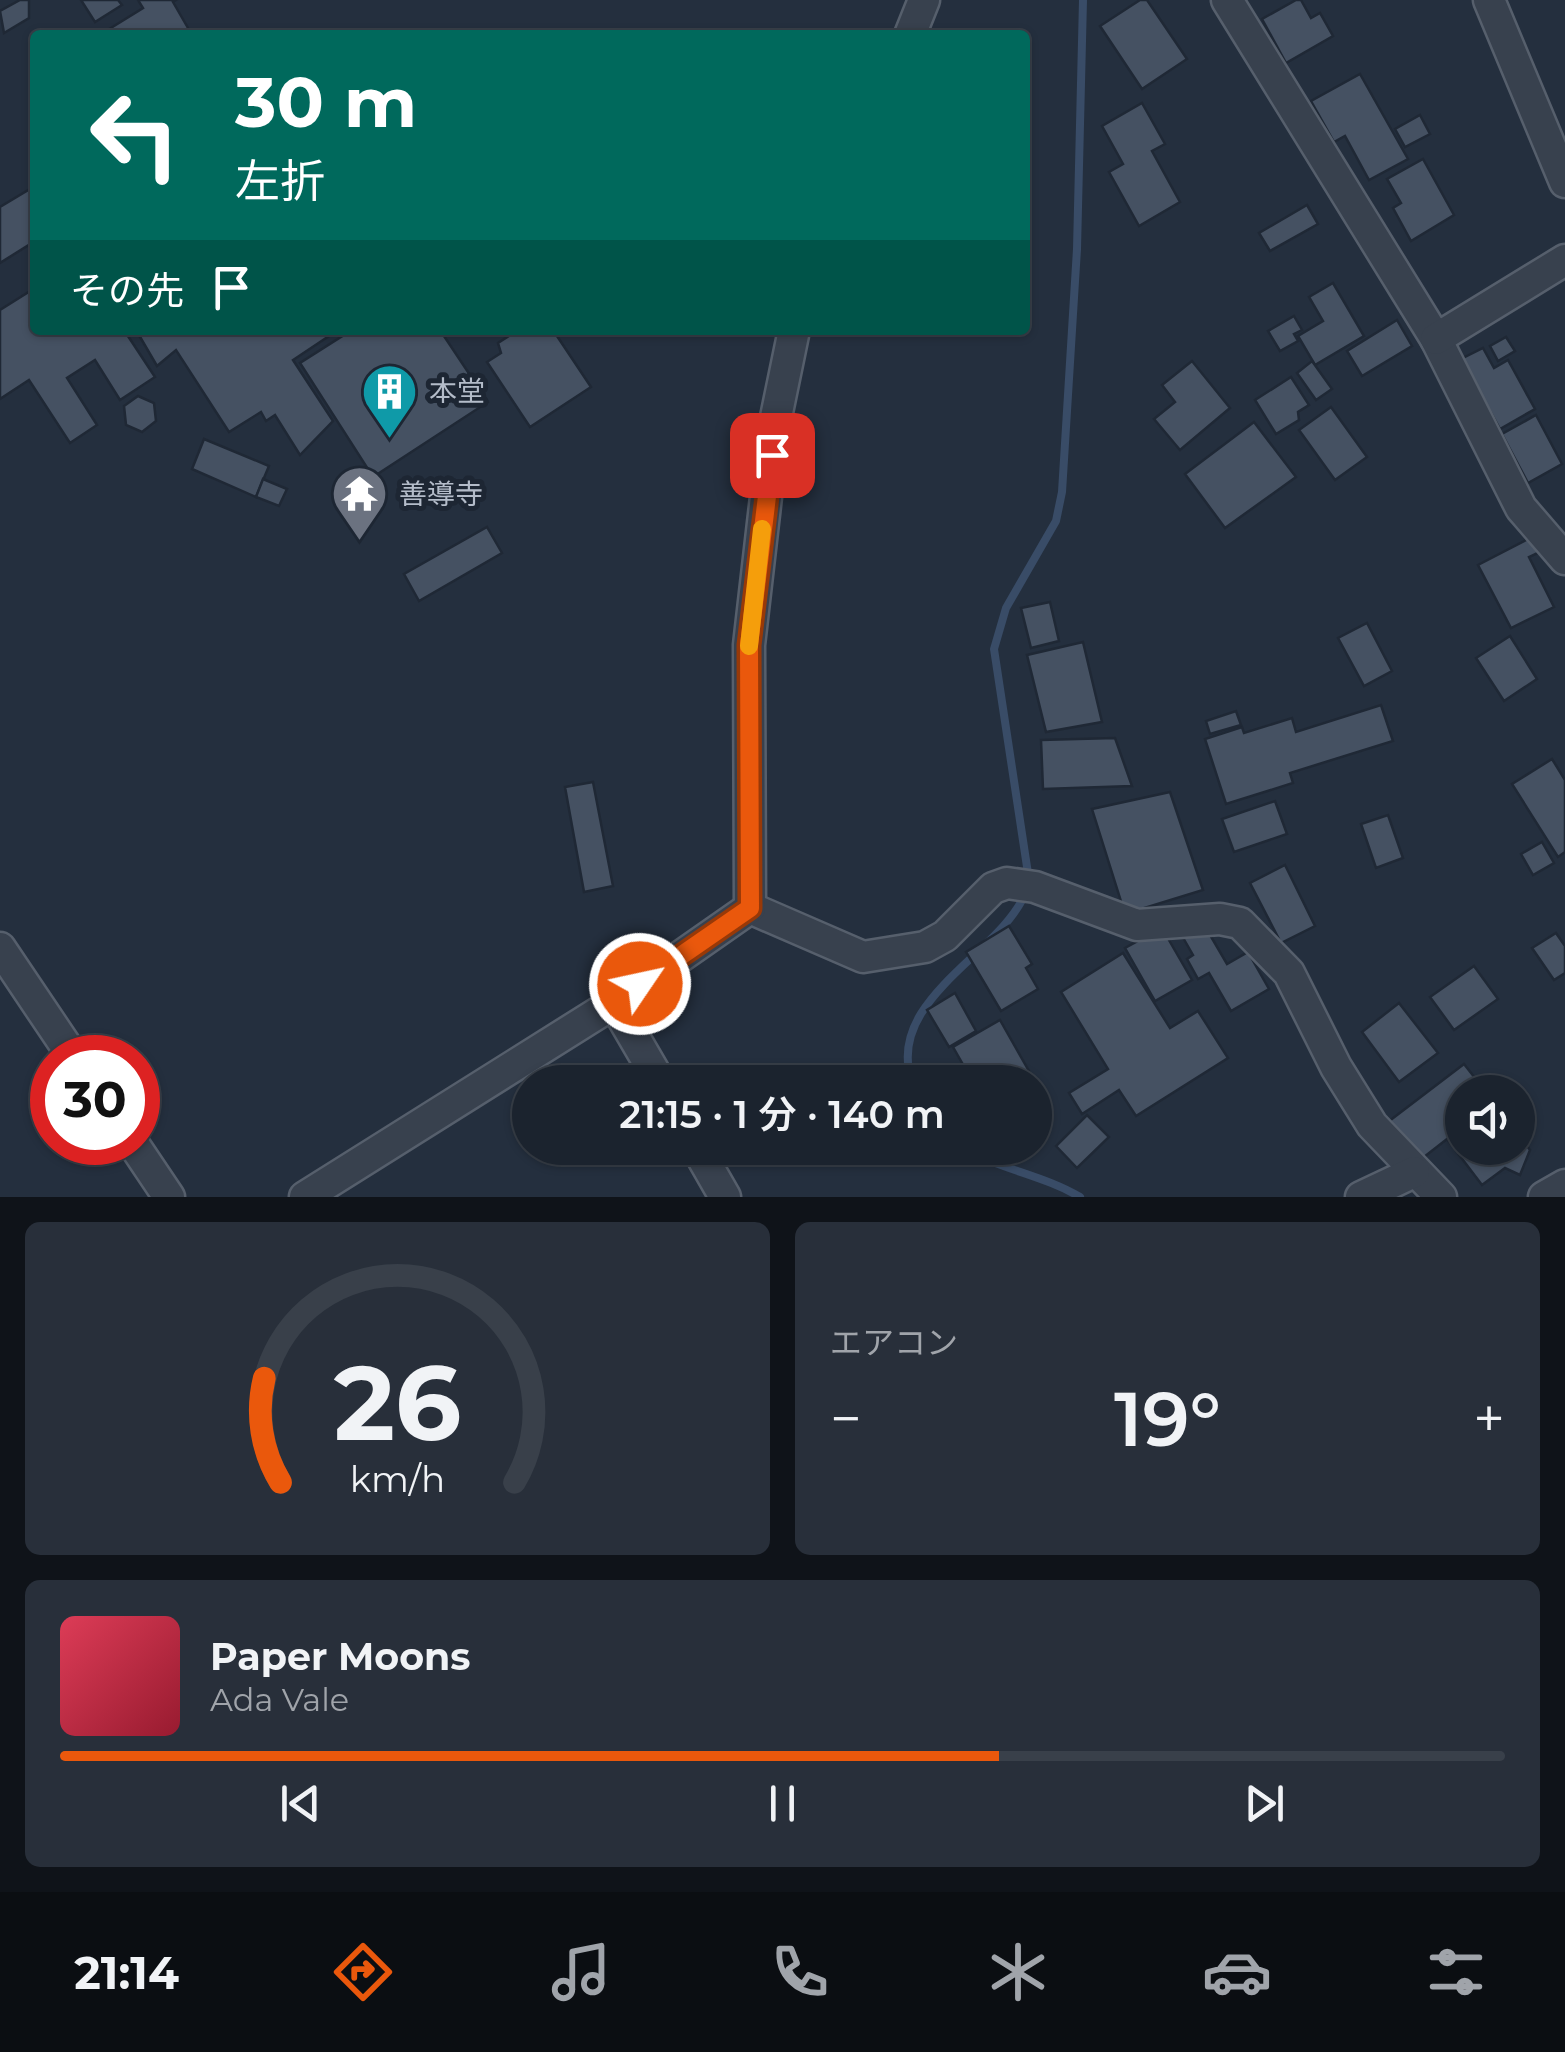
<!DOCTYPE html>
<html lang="ja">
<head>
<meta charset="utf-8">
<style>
  :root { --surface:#1b232e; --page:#282f3a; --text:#f1f3f6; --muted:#a0a4aa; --line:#39404a; --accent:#ea580c }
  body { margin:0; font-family:Montserrat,"Noto Sans JP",sans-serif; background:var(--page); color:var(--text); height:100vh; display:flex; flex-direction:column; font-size:38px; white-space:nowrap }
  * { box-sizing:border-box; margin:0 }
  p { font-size:32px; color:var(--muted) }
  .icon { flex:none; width:55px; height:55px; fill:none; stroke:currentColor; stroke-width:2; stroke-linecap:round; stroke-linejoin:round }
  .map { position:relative; height:1197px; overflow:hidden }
  .drawer { display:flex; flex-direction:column; gap:25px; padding:25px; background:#0f1319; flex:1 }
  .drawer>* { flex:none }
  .banner { position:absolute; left:30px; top:30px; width:1000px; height:305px; border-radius:10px; box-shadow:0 2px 8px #0004,0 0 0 2px var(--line); background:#00695c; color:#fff; overflow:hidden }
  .controls { position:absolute; left:1445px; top:1075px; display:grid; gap:20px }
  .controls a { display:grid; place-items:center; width:90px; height:90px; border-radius:50%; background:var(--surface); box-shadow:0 2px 8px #0004,0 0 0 2px var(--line); font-size:50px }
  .speed { position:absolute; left:30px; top:1035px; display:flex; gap:20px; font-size:50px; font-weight:700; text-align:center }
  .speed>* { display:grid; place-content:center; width:130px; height:130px; border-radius:50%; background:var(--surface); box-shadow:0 2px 8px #0004,0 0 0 2px var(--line); line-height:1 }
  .speed .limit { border:15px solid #d22; background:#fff; color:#111 }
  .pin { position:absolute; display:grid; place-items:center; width:85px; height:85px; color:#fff; margin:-42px; border-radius:20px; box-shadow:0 5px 15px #0006 }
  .me { position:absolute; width:110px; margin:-55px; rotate:56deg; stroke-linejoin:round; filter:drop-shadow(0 0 8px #0008) }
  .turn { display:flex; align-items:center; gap:35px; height:210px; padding:0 40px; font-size:45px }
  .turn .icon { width:130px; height:130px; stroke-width:2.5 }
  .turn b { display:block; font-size:70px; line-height:85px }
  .then { display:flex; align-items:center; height:95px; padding:0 40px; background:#0003; gap:20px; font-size:38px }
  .big { font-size:75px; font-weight:600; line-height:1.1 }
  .drawer .card { flex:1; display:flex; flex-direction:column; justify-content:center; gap:15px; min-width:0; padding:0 35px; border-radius:15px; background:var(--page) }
  .drawer .dial { align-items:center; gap:0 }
  .dial svg { height:260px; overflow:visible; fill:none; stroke:var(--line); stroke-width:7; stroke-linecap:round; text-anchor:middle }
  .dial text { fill:var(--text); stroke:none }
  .song { display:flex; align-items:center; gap:30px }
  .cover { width:120px; height:120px; border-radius:15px; background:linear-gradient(135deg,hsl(350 70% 55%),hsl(350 70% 35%)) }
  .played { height:10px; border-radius:5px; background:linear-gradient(90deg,var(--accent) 65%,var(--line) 65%) }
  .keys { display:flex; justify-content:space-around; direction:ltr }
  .heat { display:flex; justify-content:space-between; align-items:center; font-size:55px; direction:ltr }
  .drawer .tiles { flex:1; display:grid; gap:25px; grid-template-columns:1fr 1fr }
  .card:last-child { grid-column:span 2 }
  .trip { position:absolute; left:512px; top:1065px; width:540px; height:100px; border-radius:50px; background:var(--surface); box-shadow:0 2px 8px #0004,0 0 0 2px var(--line); font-weight:600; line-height:100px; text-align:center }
  .tabs { display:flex; height:160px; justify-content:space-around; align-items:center; background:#0b0e12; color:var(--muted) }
  .tabs .icon { width:70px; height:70px }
  .tabs .current { color:var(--accent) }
  .tabs b { font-size:45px; color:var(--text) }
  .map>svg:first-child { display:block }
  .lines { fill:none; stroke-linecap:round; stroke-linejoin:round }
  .stream { stroke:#394c67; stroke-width:8 }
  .building { fill:#455162; stroke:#1f2835; stroke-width:2.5 }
  .minor-casing { stroke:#565f6c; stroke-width:35 }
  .minor { stroke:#38414e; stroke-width:30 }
  .route-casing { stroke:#983908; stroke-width:25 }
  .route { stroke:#ea580c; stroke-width:18 }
  .slow { stroke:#f59e0b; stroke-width:18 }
  .labels { text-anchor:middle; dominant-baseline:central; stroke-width:10; stroke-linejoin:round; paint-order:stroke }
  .poi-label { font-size:28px; fill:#b4bcc9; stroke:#1d2633; text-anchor:start }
</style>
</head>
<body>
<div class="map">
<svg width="1565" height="1197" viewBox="0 0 1565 1197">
  <rect width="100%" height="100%" fill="#242f3e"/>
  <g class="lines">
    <g class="stream">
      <polyline points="1029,880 994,649 1006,608 1056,521 1062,492 1077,249 1083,0"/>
      <path d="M912,1082C884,1000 999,955 1025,894"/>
      <path d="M964,1148C1001,1170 1043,1175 1080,1197"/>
    </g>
  </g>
  <g class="building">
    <polygon points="20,0 29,0 29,18 4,33 0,11"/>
    <polygon points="81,0 118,0 122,5 95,22"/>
    <polygon points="138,0 176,0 173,2 192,35 109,35 106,31 143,8"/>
    <polygon points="1140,0 1147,0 1187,59 1142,89 1100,26"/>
    <polygon points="1296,0 1301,0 1311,18 1320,13 1333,36 1286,63 1262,19"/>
    <polygon points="1360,74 1408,159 1369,180 1345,136 1334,142 1311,101"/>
    <polygon points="1142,103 1165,144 1152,151 1180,202 1139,226 1109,172 1123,164 1102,126"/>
    <polygon points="1420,115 1430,134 1405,147 1395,129"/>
    <polygon points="1423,159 1454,215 1411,241 1393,208 1401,203 1387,179"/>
    <polygon points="35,186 35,241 0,263 0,207"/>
    <polygon points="1307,205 1318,224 1270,251 1259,233"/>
    <polygon points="1333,283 1364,336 1315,365 1298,336 1323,321 1309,297"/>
    <polygon points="35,288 35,330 124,330 155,377 120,400 95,360 67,378 97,425 70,443 29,380 0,399 0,310"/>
    <polygon points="1294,316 1302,330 1294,334 1298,341 1280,351 1268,331"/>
    <polygon points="1397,320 1412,346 1362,376 1347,351"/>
    <polygon points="136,330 338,330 293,360 333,421 300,455 275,415 266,421 261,412 229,432 176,350 157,366"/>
    <polygon points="352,330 440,330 488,402 373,477 300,363"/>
    <polygon points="518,330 553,330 591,387 530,427 487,362 501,353 498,343"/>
    <polygon points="1506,337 1515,351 1498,361 1490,346"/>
    <polygon points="1483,348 1494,368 1508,360 1535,409 1500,429 1479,391 1471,396 1453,363"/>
    <polygon points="1192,361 1230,408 1180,450 1154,419 1175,402 1162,385"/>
    <polygon points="1312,361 1332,389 1316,400 1297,373"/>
    <polygon points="1291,377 1309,405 1298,412 1299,420 1276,434 1255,400"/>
    <polygon points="138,396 154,403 156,421 142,432 126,425 124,406"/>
    <polygon points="1331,407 1367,457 1335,480 1299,430"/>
    <polygon points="1536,415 1562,464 1528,483 1502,434"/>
    <polygon points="1254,422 1296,477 1225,528 1185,474"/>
    <polygon points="204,439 269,466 256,497 192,469"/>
    <polygon points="263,479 287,489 279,506 256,497"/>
    <polygon points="487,527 502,553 419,601 404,574"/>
    <polygon points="1534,536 1542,551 1529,557 1554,607 1511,628 1478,565"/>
    <polygon points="1050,602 1059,641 1031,648 1021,608"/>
    <polygon points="1367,623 1392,671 1364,686 1338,638"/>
    <polygon points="1510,636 1537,679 1504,701 1476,658"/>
    <polygon points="1083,642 1102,722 1046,732 1027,655"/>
    <polygon points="1381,705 1393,741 1290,773 1293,783 1226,804 1205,739 1242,727 1244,733 1292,718 1296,732"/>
    <polygon points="1236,711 1241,725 1210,734 1206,721"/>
    <polygon points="1115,738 1132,786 1043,789 1041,740"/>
    <polygon points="1552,759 1565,780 1565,852 1558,857 1512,784"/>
    <polygon points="593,782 613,886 584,892 565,787"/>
    <polygon points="1170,792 1203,890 1125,914 1092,809"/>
    <polygon points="1275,801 1287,834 1234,852 1222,819"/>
    <polygon points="1388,815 1403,858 1376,868 1361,824"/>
    <polygon points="1542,842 1554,863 1533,875 1521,854"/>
    <polygon points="1285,865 1315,926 1281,943 1250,883"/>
    <polygon points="1009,926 1032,964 1026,968 1038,989 1001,1011 966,952"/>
    <polygon points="1162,928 1192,980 1155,1001 1125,948"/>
    <polygon points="1206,928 1227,964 1248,952 1269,989 1231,1011 1209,973 1198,979 1187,959 1193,955 1178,929"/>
    <polygon points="1556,933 1565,946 1565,973 1554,980 1532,948"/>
    <polygon points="1123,953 1170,1028 1198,1011 1228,1058 1136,1116 1119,1090 1082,1114 1069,1093 1108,1069 1061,992"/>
    <polygon points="1474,966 1498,999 1454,1030 1430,997"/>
    <polygon points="955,993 976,1031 949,1047 927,1010"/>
    <polygon points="1399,1003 1438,1053 1399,1082 1362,1032"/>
    <polygon points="1000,1020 1050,1108 1035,1116 1035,1082 973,1082 953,1047"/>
    <polygon points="1464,1064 1486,1092 1462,1092 1462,1148 1518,1148 1518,1134 1530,1150 1520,1175 1505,1168 1482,1185 1447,1139 1415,1164 1384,1125"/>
    <polygon points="1087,1115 1109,1137 1077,1168 1056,1146"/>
  </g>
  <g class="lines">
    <defs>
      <g id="minor">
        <polyline points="1227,0 1436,339 1521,508 1565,559"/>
        <polyline points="1489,0 1565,182"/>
        <polyline points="910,35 924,0"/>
        <polyline points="1436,339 1565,260"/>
        <polyline points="750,908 863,957 925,947 945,936 993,888 1007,883 1035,887 1137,925 1220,919 1240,923 1289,973 1336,1067 1372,1125 1441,1197"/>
        <polyline points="750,908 749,645 774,427 794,330"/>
        <polyline points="0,948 74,1058"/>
        <polyline points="614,1003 660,1082"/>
        <polyline points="132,1142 169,1197"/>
        <polyline points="697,1148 725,1197"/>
        <polyline points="305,1197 614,1003 750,908"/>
        <polyline points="1361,1197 1414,1172"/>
        <polyline points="1544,1197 1565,1185"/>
      </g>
    </defs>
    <use href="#minor" class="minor-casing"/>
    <use href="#minor" class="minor"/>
  </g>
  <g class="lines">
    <defs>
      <polyline id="route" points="640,984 750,908 749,645 772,455"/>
    </defs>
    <use href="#route" class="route-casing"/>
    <use href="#route" class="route"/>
    <polyline class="slow" points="749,646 762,529"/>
  </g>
  <defs>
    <symbol id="building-pin" viewBox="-11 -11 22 30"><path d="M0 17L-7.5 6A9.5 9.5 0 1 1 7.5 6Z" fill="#0f9aa8" stroke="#1d2633"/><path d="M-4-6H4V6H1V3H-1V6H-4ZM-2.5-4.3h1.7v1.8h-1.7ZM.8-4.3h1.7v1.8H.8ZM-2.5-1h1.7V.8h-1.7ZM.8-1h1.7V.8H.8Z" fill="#fff"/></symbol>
    <symbol id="temple-pin" viewBox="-11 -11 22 30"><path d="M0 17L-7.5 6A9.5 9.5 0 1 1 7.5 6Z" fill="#6b7280" stroke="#1d2633"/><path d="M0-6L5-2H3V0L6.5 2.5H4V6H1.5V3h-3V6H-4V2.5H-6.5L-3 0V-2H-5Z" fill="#fff"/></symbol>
  </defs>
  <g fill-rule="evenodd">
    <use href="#building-pin" x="358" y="360" width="63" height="86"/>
    <use href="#temple-pin" x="328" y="462" width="63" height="86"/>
  </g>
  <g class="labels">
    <g class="poi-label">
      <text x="429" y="391">本堂</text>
      <text x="399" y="494">善導寺</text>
    </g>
  </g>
</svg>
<div class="controls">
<a><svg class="icon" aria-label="sound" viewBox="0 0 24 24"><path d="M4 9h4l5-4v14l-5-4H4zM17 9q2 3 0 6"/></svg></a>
</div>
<div class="speed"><div class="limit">30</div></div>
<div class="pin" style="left:772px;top:455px;background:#d93025"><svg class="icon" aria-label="arrive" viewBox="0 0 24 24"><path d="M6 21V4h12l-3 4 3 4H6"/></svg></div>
<svg class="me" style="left:640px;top:984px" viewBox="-20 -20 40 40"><circle r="17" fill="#ea580c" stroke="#fff" stroke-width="3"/><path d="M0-11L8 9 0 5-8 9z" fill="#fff"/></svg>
<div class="trip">21:15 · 1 分 · 140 m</div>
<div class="banner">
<div class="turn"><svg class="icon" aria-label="left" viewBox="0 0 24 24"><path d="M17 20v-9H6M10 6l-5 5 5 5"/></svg><div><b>30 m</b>左折</div></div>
<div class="then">その先<svg class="icon" aria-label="arrive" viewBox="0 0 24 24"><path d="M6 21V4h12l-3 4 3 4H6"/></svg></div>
</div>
</div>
<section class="drawer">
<div class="tiles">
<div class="card dial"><svg viewBox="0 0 100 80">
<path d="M14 69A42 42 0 1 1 86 69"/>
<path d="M14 69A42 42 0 0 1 9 37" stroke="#ea580c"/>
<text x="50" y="56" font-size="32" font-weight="700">26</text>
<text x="50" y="72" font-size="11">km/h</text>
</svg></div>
<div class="card"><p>エアコン</p>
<div class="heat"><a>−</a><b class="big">19°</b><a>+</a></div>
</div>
<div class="card">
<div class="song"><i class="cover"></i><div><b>Paper Moons</b><p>Ada Vale</p></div></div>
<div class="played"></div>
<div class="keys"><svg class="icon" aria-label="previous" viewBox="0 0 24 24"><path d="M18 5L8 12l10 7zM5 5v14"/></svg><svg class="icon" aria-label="pause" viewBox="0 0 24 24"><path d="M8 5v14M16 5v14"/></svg><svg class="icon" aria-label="next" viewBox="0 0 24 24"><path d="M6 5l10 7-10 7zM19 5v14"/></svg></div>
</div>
</div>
</section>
<nav class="tabs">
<b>21:14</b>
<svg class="icon current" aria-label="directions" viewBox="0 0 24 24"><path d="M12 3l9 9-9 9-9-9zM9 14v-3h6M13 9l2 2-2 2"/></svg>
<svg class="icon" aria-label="music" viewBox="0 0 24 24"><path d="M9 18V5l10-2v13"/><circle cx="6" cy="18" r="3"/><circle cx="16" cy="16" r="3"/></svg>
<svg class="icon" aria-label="phone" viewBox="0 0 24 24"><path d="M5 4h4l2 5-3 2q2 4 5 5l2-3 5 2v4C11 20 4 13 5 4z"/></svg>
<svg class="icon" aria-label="climate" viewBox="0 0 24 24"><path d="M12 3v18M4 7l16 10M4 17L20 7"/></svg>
<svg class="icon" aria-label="car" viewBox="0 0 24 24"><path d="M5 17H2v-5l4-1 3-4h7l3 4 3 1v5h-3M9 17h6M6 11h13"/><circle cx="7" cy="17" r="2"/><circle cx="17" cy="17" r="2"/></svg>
<svg class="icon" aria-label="filters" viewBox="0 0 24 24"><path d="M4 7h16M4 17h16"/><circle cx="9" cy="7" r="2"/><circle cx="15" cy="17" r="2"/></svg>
</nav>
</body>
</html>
